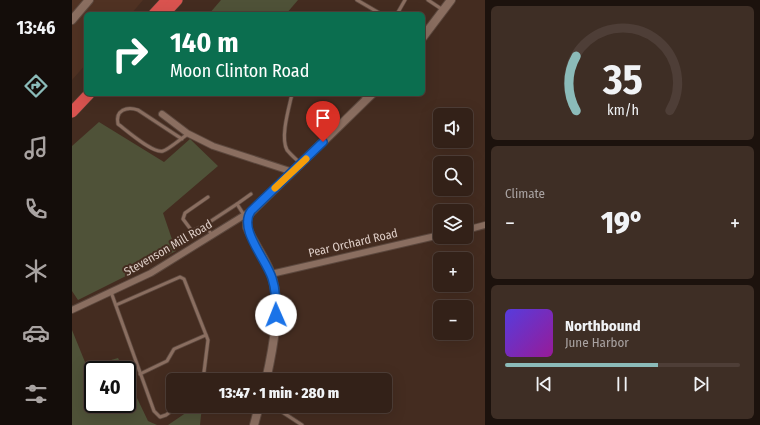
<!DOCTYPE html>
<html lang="en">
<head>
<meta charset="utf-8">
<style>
  :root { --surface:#332118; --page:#3e2e25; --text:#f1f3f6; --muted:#a9a3a2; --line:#4e3e37; --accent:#8bbbb9 }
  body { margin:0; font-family:"Fira Sans Condensed",sans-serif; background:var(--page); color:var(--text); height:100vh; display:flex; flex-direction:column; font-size:15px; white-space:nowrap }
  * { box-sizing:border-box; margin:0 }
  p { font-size:13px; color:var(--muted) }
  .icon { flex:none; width:22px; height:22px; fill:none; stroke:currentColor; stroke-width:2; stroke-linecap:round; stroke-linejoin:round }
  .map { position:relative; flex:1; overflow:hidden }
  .sheet { display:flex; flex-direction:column; gap:6px; padding:6px; background:#1c120d; width:275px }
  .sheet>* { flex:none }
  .guide { position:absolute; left:12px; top:12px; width:341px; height:84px; border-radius:6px; box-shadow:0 4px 16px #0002,0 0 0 1px var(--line); background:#0b6e4f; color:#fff; overflow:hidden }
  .fabs { position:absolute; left:361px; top:108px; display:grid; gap:8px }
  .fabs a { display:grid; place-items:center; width:40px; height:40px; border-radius:6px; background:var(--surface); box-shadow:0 4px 16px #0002,0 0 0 1px var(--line); font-size:20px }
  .speed { position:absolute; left:12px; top:361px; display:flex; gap:8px; font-size:20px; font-weight:700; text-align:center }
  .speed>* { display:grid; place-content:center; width:52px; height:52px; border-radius:50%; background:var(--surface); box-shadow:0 4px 16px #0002,0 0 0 1px var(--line); line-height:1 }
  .speed .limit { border:2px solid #111; border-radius:6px; background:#fff; color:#111 }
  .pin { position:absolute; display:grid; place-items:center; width:34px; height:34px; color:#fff; margin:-41px -17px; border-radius:50% 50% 50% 0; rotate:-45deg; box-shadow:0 0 4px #0007 }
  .pin .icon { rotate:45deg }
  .me { position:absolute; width:44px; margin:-22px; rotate:359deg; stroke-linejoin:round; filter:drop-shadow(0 0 3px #0008) }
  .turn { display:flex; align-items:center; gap:14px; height:84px; padding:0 20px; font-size:18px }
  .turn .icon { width:52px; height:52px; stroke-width:2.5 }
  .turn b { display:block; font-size:28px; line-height:34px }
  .big { font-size:30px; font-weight:800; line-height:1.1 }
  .sheet .widget { flex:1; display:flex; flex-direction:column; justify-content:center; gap:6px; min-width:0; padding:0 14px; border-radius:6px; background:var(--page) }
  .sheet .dial { align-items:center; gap:0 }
  .dial svg { height:104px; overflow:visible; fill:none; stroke:var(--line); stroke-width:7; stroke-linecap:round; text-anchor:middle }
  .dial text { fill:var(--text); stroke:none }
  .song { display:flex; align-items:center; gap:12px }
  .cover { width:48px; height:48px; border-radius:6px; background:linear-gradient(135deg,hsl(250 70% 55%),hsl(300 70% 35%)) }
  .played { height:4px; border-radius:2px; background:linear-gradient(90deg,var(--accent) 65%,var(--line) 65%) }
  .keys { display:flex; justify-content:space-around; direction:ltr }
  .heat { display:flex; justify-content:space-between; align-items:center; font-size:22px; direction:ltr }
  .trip { position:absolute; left:94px; top:373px; width:226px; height:40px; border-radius:6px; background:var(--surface); box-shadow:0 4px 16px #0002,0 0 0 1px var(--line); font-weight:800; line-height:40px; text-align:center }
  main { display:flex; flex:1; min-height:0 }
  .menu { display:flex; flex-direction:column; width:72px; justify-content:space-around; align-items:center; background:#140d0a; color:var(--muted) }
  .menu .icon { width:28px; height:28px }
  .menu .active { color:var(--accent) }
  .menu b { font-size:18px; color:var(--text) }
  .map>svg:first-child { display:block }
  .built { fill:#503223 }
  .green { fill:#4f5238 }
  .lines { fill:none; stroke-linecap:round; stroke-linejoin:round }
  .service-casing { stroke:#5c483e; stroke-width:4.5 }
  .minor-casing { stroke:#5c483e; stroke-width:8 }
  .tertiary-casing { stroke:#5c483e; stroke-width:10 }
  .motorway-casing { stroke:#5c483e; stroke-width:12 }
  .service { stroke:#8a6e60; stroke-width:3 }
  .minor { stroke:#8a6e60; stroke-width:6 }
  .tertiary { stroke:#8a6e60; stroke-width:8 }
  .motorway { stroke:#d9534f; stroke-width:11 }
  .route-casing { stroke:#114b97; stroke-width:10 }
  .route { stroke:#1a73e8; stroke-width:7 }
  .slow { stroke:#f59e0b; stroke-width:7 }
  .labels { text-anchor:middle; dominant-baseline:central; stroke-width:4; stroke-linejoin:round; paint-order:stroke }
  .street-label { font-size:12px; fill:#ddcdc6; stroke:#442c20 }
</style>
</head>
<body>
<main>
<nav class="menu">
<b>13:46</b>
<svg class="icon active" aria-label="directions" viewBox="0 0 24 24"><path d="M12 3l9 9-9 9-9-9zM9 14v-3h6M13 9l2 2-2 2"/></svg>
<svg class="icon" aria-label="music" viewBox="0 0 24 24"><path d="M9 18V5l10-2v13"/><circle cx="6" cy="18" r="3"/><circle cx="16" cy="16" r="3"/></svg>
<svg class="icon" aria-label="phone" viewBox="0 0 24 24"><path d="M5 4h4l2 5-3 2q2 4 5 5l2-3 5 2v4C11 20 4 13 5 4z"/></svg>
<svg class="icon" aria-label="climate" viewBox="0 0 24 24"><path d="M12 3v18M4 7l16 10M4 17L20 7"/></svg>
<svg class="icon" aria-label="car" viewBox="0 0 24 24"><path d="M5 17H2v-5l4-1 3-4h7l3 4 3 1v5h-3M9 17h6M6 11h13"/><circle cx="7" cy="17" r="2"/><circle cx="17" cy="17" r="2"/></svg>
<svg class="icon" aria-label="filters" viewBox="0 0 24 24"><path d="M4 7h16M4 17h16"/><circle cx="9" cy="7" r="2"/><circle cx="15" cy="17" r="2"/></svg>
</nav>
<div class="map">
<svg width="413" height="425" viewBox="0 0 413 425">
  <rect width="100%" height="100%" fill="#442c20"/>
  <polygon class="built" points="0,0 71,0 59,14 14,14 14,64 0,80"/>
  <g class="green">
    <polygon points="149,0 226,0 214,14 137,14"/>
    <polygon points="27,122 92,162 118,139 146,166 91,213 104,251 6,300 0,291 0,146"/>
    <polygon points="0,330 15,367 46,358 52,370 21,370 21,404 55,404 55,377 76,421 85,425 0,425"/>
    <polygon points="124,406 130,406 128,425 96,425"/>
  </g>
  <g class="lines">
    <defs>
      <g id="service">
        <polyline points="285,0 309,14"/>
        <polyline points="356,0 371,10"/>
        <polyline points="325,14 333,0"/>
        <path d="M220,94C217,108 208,137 215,150C219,155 224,159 229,164"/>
        <polyline points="288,94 294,98"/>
        <path d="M110,139L66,110C55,106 43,110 46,124C54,130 81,154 91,151C96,150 111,137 116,134"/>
        <polyline points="172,215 165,204 179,194"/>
        <polyline points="133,225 120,231 111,219 113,213 136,197"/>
        <polyline points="140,235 133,225 165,204"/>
        <polyline points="39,292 82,411 88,417 94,415 106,406"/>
        <polyline points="44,305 108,277 112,279 136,340 131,380"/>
        <polyline points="68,374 95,361 102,349 134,335"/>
        <polyline points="201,406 230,425"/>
      </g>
      <g id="minor">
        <polyline points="90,114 115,133 141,146 221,172"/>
        <polyline points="394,230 413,225"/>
        <polyline points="199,274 368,235"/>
        <polyline points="0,310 79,273 179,211"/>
      </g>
      <g id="tertiary">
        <polyline points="0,20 17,0"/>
        <polyline points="351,37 379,0"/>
        <path d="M194,380C201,349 210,304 199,274C193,257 181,243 175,227V222L177,214L300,94"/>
        <polyline points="182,425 187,406"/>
      </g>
      <g id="motorway">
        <polyline points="82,14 95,0"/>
        <polyline points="92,14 105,0"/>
        <polyline points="0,112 17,94"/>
      </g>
    </defs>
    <use href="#service" class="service-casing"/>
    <use href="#minor" class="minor-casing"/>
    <use href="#tertiary" class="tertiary-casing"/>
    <use href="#motorway" class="motorway-casing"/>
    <use href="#service" class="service"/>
    <use href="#minor" class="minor"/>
    <use href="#tertiary" class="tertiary"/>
    <use href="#motorway" class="motorway"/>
  </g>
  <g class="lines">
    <defs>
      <path id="route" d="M204,315C204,302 204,290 200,278C194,259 166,229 179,211L251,142"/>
    </defs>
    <use href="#route" class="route-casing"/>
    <use href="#route" class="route"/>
    <polyline class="slow" points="203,188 234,159"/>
  </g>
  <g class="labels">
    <g class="street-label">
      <text transform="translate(281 243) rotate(-13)">Pear Orchard Road</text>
      <text transform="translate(96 248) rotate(-30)">Stevenson Mill Road</text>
    </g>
  </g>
</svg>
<div class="fabs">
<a><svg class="icon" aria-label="sound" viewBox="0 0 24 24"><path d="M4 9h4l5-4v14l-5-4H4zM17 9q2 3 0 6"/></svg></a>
<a><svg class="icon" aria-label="search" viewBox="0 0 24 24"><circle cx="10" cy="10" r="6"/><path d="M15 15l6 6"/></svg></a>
<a><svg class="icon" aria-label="layers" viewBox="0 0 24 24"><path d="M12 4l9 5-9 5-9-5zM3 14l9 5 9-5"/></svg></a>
<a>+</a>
<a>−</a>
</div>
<div class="speed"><div class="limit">40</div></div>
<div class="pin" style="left:251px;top:142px;background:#d93025"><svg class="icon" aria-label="arrive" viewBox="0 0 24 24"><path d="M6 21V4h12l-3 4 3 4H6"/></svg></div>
<svg class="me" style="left:204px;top:315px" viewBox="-20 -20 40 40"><circle r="19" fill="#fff"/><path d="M0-13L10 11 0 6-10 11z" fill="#1a73e8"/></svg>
<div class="trip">13:47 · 1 min · 280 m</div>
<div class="guide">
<div class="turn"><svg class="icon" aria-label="right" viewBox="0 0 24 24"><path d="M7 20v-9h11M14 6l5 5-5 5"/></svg><div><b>140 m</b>Moon Clinton Road</div></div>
</div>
</div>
<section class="sheet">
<div class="widget dial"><svg viewBox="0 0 100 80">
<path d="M14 69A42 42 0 1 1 86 69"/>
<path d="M14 69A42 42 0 0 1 14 27" stroke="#8bbbb9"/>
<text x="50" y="56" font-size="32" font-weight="700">35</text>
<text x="50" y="72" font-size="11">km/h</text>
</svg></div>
<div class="widget"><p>Climate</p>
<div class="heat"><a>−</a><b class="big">19°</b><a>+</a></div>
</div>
<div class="widget">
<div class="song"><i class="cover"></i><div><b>Northbound</b><p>June Harbor</p></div></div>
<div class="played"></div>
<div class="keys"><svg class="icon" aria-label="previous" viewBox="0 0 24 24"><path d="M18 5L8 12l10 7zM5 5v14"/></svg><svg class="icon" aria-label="pause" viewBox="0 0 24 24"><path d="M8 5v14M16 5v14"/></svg><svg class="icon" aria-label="next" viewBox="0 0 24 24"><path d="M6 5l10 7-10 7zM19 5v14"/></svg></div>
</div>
</section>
</main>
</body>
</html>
